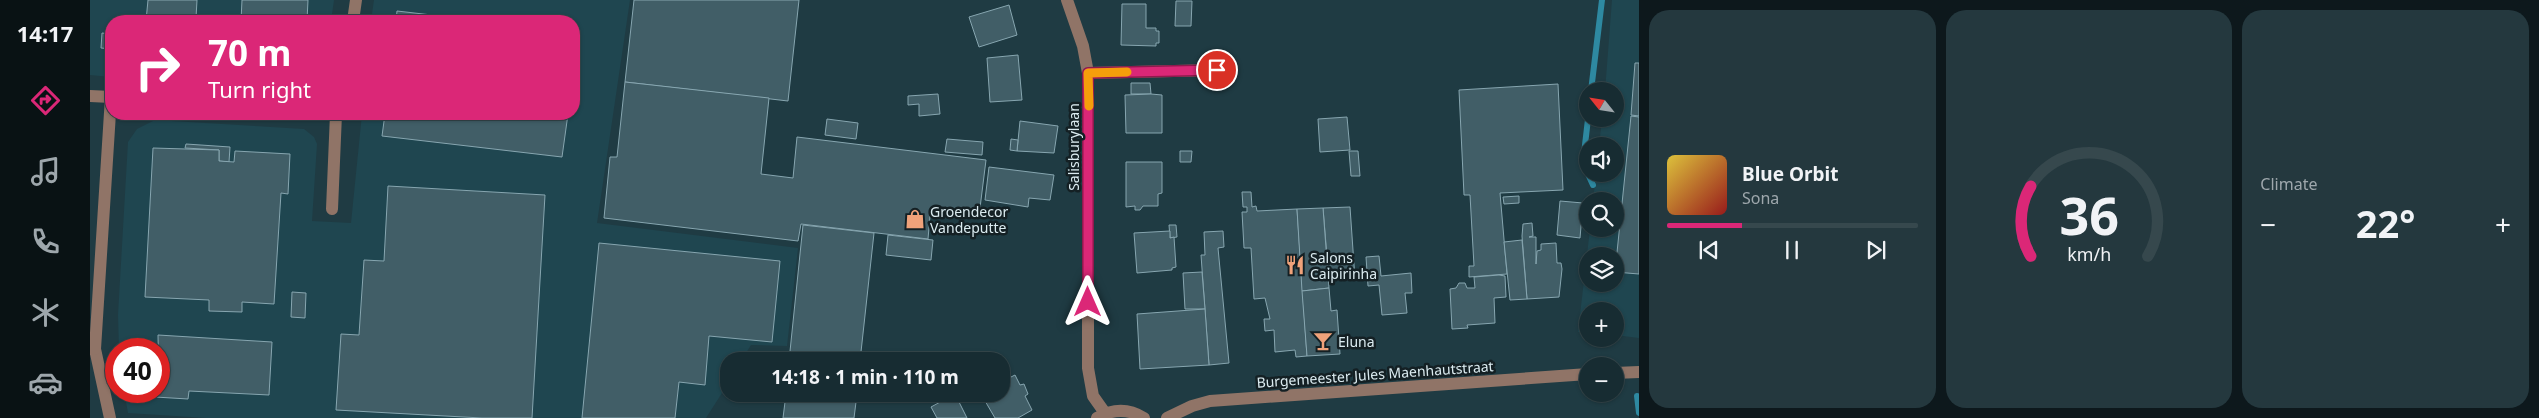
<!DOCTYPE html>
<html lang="en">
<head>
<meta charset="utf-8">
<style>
  :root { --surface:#172c32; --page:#24383e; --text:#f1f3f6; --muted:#9ea7ac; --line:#36484d; --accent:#db2777 }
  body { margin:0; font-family:"Noto Sans",sans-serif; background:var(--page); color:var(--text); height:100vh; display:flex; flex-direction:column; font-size:19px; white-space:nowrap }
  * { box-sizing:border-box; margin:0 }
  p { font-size:16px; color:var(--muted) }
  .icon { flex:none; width:28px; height:28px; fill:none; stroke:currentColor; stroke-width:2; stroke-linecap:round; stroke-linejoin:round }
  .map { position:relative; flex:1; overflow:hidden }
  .drawer { display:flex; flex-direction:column; gap:10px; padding:10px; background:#0d181c; width:900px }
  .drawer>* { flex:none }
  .banner { position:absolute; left:15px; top:15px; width:475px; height:105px; border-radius:20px; box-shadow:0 1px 4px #0004,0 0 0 1px var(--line); background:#db2777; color:#fff; overflow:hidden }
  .needle { width:32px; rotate:300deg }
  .fabs { position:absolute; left:1489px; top:82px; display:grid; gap:10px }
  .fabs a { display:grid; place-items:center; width:45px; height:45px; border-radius:50%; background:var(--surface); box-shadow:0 1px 4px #0004,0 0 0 1px var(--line); font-size:25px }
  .speed { position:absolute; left:15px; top:338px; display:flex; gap:10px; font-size:25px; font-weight:700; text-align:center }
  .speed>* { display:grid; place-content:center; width:65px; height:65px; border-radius:50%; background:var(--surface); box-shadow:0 1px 4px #0004,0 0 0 1px var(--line); line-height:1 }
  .speed .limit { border:8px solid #d22; background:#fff; color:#111 }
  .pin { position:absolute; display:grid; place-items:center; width:42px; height:42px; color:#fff; margin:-21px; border:2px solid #fff; border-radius:50%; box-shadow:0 1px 5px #0007 }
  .me { position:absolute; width:55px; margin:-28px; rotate:0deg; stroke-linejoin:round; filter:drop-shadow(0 0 4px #0008) }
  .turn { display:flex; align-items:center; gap:18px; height:105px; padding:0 20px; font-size:22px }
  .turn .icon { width:65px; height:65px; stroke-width:2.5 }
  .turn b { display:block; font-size:35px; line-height:42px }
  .big { font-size:38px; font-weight:700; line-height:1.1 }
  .drawer .widget { flex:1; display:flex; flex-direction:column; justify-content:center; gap:8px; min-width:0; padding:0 18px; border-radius:20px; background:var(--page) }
  .drawer .dial { align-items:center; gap:0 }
  .dial svg { height:130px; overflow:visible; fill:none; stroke:var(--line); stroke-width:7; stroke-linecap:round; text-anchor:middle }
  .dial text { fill:var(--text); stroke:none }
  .song { display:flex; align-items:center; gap:15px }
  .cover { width:60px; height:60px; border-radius:8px; background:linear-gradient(135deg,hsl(50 70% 55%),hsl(0 70% 35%)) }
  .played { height:5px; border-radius:2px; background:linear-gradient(90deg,var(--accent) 30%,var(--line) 30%) }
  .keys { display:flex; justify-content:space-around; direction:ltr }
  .heat { display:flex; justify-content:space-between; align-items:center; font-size:28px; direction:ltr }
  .drawer .tiles { flex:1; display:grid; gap:10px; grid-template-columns:repeat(3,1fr) }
  .trip { position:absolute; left:630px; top:352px; width:290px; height:50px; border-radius:20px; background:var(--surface); box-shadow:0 1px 4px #0004,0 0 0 1px var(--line); font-weight:700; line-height:50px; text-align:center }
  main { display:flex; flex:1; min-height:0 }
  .tabs { display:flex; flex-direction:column; width:90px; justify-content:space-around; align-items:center; background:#091214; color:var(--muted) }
  .tabs .icon { width:35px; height:35px }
  .tabs .selected { color:var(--accent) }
  .tabs b { font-size:22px; color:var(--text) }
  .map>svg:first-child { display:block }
  .built { fill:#1f4650; fill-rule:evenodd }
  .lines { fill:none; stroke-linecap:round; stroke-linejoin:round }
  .stream { stroke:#2e89a1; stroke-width:6 }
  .building { fill:#415e67; stroke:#87a6b0 }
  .minor { stroke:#907467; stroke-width:12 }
  .route-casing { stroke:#8e194d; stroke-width:12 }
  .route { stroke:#db2777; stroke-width:9 }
  .slow { stroke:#f59e0b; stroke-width:9 }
  .labels { text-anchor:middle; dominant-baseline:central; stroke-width:5; stroke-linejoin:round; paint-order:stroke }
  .street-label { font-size:14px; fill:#dbebf0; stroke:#142024 }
  .poi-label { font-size:14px; fill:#dbebf0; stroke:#142024; text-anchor:start }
</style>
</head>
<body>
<main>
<nav class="tabs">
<b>14:17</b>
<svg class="icon selected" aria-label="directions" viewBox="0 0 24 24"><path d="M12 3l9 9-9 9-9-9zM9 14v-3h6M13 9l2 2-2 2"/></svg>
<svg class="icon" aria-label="music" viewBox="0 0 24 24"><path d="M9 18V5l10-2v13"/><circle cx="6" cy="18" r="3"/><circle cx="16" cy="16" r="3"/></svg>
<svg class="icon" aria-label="phone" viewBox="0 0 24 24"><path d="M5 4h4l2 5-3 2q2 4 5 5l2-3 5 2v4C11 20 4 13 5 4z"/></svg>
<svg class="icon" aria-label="climate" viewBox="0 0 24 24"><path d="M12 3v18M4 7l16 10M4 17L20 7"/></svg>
<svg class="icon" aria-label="car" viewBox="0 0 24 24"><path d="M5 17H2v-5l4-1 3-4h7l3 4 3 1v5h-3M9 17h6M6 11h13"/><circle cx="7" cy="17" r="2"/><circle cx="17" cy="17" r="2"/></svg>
</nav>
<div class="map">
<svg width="1549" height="418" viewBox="0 0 1549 418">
  <rect width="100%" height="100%" fill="#1f3b43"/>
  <g class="built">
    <polygon points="0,0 244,0 241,21 21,21 21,77 0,75"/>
    <polygon points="284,0 540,0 507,223 708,248 697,346 661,345 651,361 639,361 639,382 616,418 116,418 38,413 34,391 69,391 69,349 29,349 28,315 38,142 47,129 65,120 214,129 224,137 227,144 222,221 261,223 272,114 484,114 484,21 281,21"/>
    <path d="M1522,0H1549V338L1525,335V311H1498L1497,333L1488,332L1500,229H1525V201H1503L1506,174H1525V146H1509L1512,119H1525V91H1515ZM1498,256H1525V284H1498Z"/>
  </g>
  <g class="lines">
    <g class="stream">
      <polyline points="1501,91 1512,0"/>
      <polyline points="1498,173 1493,162 1498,119"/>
      <polyline points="1498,174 1503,185"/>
      <polyline points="1547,396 1549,413"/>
    </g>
  </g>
  <g class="building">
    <polygon points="58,0 107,0 106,18 103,18 103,21 56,21"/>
    <polygon points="152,0 218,0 217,21 151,21"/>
    <polygon points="544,0 709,0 698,101 535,82"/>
    <polygon points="1086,1 1102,1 1101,26 1085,26"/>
    <polygon points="1032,4 1056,4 1056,28 1066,28 1066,31 1069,31 1069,43 1066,43 1066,46 1031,45"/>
    <polygon points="919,5 927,35 889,47 879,17"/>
    <polygon points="307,11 394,21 306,21"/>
    <polygon points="12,33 21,34 21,49 11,48"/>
    <polygon points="928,55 932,100 900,102 897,58"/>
    <polygon points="1545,63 1549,63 1549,116 1541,115"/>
    <polygon points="535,82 679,98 671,174 703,178 707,137 896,160 889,216 840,216 838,239 711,224 708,241 514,218 520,157 527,157"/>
    <polygon points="1041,83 1060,83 1061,94 1041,94"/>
    <polygon points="1468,84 1473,190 1410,193 1417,274 1379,277 1379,266 1384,266 1380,195 1374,195 1369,90"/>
    <polygon points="848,94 850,114 829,116 829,104 818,105 818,96"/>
    <polygon points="1061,94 1072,95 1072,133 1036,133 1035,95"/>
    <polygon points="295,114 478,114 472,157 292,136"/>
    <polygon points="1541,116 1549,117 1549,274 1525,272"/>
    <polygon points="1257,117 1260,150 1230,152 1228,119"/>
    <polygon points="737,119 768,123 766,139 735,135"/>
    <polygon points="930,121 968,126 964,153 927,151"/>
    <polygon points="857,139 893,142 892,155 855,152"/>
    <polygon points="921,139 928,140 927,151 920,150"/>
    <polygon points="96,144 140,147 139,162 129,161 129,150 95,148"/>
    <polygon points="63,148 129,150 129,161 144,162 145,151 200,154 198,194 191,193 184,304 152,302 152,312 119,311 119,300 55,297"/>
    <polygon points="1090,151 1102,151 1101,162 1090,162"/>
    <polygon points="1259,151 1268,151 1270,176 1261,176"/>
    <polygon points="1036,162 1072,162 1072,193 1068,194 1068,206 1053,206 1050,210 1045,210 1045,206 1036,207"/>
    <polygon points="899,167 964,175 960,200 939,198 938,207 895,200"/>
    <polygon points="298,186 455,195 442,418 392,418 246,410 251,334 269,335 274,260 294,261"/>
    <polygon points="1152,192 1161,192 1162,207 1166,206 1167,211 1207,209 1217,356 1206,357 1205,350 1185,352 1184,330 1175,331 1174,319 1180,319 1175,298 1164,299 1161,248 1154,248 1152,212 1157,212 1157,207 1153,207"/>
    <polygon points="1429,196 1429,203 1414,204 1413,197"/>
    <polygon points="1470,201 1493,203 1490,238 1467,235"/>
    <polygon points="1260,207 1265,279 1239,281 1233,208"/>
    <polygon points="1233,208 1239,288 1212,291 1207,209"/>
    <polygon points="1442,223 1443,236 1439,237 1446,237 1446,264 1447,251 1451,250 1451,244 1466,243 1467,263 1471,263 1472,269 1469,297 1437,299 1432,236 1433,224"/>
    <polygon points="713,225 784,233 770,361 699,361"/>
    <polygon points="1079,225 1086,225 1087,237 1080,238"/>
    <polygon points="1080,231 1080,238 1084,237 1086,267 1082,268 1082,270 1047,273 1044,233"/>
    <polygon points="1133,231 1134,247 1128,248 1139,363 1119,365 1111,255 1115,255 1114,232"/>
    <polygon points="798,235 843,240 841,260 796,255"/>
    <polygon points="1432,240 1437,299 1420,300 1414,242"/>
    <polygon points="509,243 690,261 682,342 619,336 615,385 589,382 585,418 492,418"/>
    <polygon points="1289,256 1291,276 1321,273 1322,293 1315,293 1317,313 1292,315 1289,285 1278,286 1276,257"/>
    <polygon points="1112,272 1115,309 1095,309 1093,273"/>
    <polygon points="1409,275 1415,276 1416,297 1404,298 1405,323 1377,325 1378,328 1362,329 1360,289 1366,288 1369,283 1375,283 1377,288 1385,288 1384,277"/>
    <polygon points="1239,288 1241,311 1247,310 1250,354 1217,356 1212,291"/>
    <polygon points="202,292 216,293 215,318 201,317"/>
    <polygon points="1115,309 1119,365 1050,369 1047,314"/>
    <polygon points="68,335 182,342 179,395 99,391 98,399 65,397 65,391 69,391"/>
    <polygon points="925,375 930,385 934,384 938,394 935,396 942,410 928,418 905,418 891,394 911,394 911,382"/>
    <polygon points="696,394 767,394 764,418 693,418"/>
    <polygon points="865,394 877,418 847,418 841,407"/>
  </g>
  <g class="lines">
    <g class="minor">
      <polyline points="977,0 993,46 998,73 998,368 1003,396 1015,413"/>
      <polyline points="263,21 266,0"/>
      <polyline points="998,73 1127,70"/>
      <polyline points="0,96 21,97"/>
      <polyline points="242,209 246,114"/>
      <polyline points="0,349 5,349 20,418"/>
      <polyline points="5,349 21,97"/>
      <polyline points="1525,373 1549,372"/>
      <path d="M1007,418C1022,409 1038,408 1054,418"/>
      <polyline points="1077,418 1102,406 1120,401 1498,374"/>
    </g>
  </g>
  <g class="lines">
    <defs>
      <polyline id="route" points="998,302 998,73 1127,70"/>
    </defs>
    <use href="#route" class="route-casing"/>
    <use href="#route" class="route"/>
    <polyline class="slow" points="999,106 998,73 1037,72"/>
  </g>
  <defs>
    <symbol id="shop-bare" viewBox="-9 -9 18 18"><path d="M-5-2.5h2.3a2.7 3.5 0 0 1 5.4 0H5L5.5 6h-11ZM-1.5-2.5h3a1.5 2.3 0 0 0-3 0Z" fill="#f0a27a" stroke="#142024" stroke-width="2.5" paint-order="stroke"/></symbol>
    <symbol id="restaurant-bare" viewBox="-9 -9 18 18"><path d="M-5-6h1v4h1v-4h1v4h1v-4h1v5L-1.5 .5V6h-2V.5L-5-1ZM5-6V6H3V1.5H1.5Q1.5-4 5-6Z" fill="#f0a27a" stroke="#142024" stroke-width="2.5" paint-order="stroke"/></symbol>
    <symbol id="bar-bare" viewBox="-9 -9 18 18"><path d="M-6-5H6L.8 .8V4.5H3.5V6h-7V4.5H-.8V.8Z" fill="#f0a27a" stroke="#142024" stroke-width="2.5" paint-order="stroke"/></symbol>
  </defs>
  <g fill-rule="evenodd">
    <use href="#shop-bare" x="811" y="205" width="28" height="28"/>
    <use href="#restaurant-bare" x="1191" y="251" width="28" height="28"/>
    <use href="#bar-bare" x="1219" y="327" width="28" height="28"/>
  </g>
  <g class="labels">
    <g class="street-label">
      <text transform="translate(983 147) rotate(-90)">Salisburylaan</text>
      <text transform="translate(1285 374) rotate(-4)">Burgemeester Jules Maenhautstraat</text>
    </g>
    <g class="poi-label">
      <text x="840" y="211">Groendecor<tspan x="840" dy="16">Vandeputte</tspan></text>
      <text x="1220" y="257">Salons<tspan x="1220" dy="16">Caipirinha</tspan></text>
      <text x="1248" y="341">Eluna</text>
    </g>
  </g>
</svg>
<div class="fabs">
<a><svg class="needle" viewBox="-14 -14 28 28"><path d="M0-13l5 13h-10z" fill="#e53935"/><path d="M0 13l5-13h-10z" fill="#9ea7ac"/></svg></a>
<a><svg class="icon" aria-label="sound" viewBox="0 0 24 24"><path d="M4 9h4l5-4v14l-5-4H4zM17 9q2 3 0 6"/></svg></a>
<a><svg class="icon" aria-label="search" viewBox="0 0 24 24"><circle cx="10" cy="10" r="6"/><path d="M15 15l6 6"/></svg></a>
<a><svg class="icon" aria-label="layers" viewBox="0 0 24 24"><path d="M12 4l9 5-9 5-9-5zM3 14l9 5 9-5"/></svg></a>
<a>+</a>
<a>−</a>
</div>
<div class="speed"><div class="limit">40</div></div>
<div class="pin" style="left:1127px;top:70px;background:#d93025"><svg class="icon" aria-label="arrive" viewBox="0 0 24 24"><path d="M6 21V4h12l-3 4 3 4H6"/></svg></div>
<svg class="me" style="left:998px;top:302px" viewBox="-20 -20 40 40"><path d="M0-17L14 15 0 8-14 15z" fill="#db2777" stroke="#fff" stroke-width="4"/></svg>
<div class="trip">14:18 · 1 min · 110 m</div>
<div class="banner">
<div class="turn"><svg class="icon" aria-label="right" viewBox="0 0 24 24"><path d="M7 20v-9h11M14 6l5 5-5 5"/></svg><div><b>70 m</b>Turn right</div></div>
</div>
</div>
<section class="drawer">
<div class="tiles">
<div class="widget">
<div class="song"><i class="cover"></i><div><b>Blue Orbit</b><p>Sona</p></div></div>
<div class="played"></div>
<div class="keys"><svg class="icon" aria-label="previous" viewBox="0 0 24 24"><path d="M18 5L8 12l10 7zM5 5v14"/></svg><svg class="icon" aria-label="pause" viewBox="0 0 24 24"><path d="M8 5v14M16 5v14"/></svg><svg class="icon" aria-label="next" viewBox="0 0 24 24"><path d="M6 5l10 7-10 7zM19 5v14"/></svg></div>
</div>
<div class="widget dial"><svg viewBox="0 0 100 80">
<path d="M14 69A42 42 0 1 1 86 69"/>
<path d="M14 69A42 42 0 0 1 14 26" stroke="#db2777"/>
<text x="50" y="56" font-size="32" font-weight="700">36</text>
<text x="50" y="72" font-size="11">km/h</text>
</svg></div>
<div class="widget"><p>Climate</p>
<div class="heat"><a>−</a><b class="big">22°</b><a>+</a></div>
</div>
</div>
</section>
</main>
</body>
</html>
